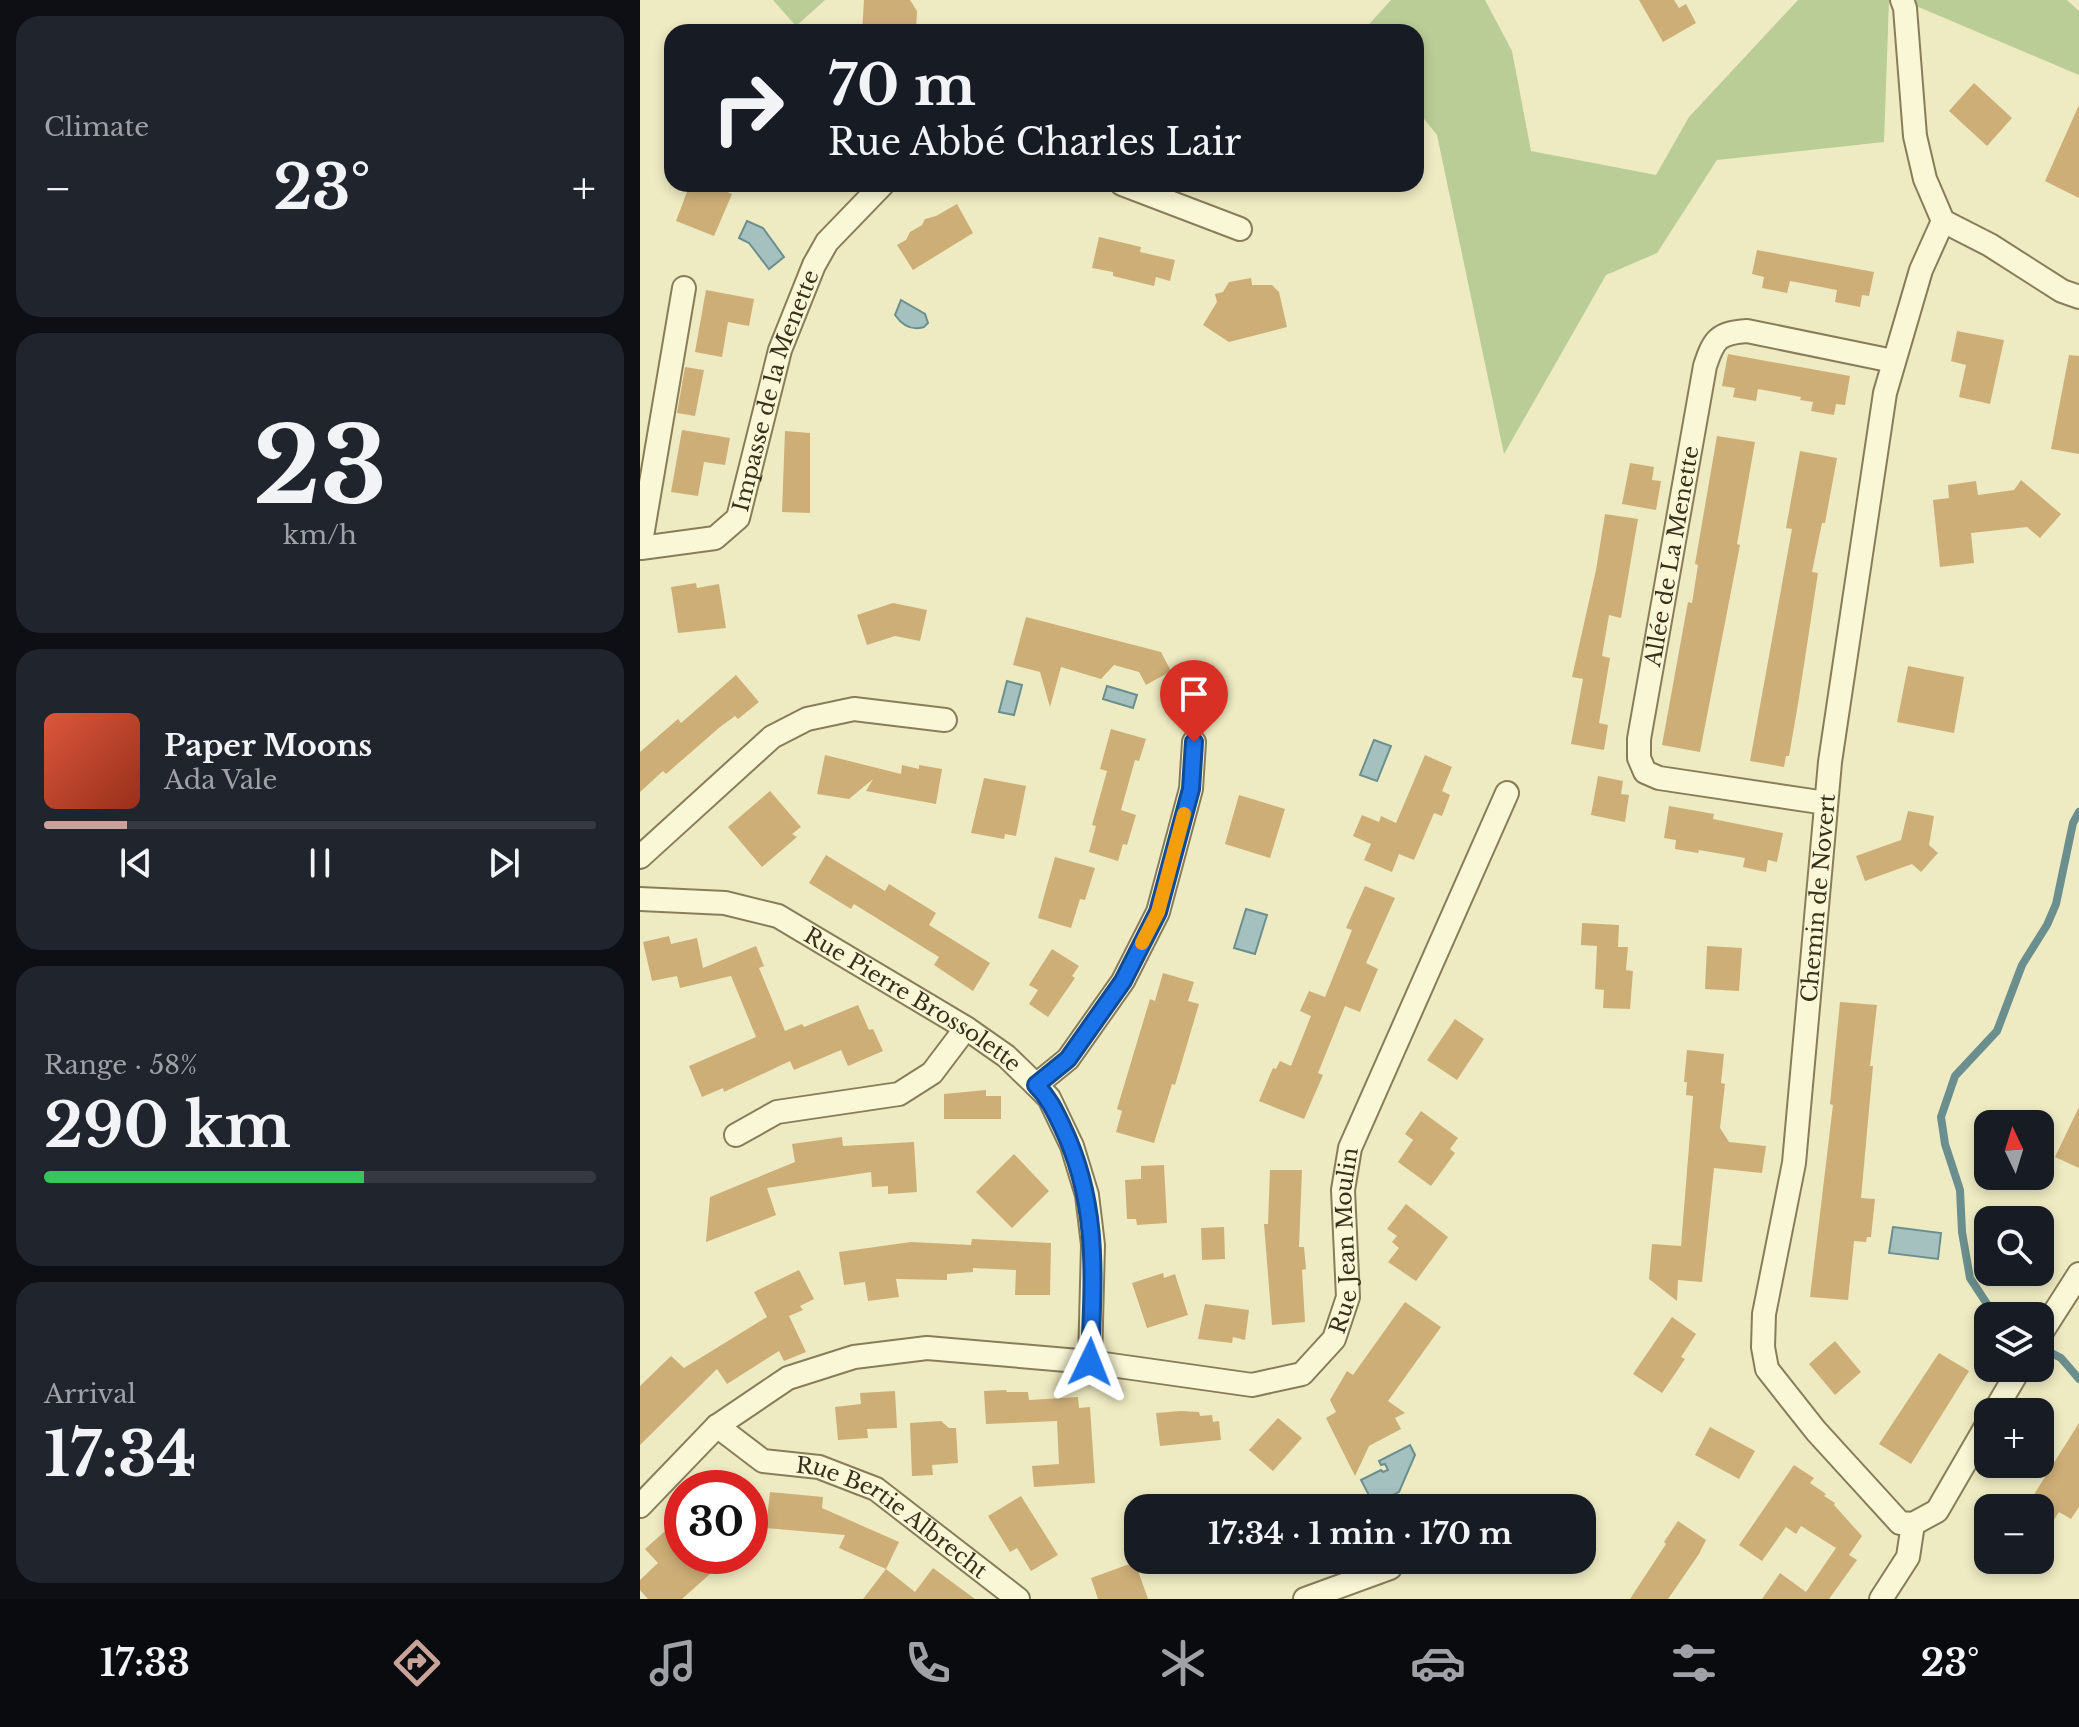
<!DOCTYPE html>
<html lang="en">
<head>
<meta charset="utf-8">
<style>
  :root { --surface:#171b24; --page:#20242c; --text:#f1f3f6; --muted:#9ea1a6; --line:#363941; --accent:#c9a399 }
  body { margin:0; font-family:"Libre Baskerville",serif; background:var(--page); color:var(--text); height:100vh; display:flex; flex-direction:column; font-size:30px; white-space:nowrap }
  * { box-sizing:border-box; margin:0 }
  p { font-size:26px; color:var(--muted) }
  .icon { flex:none; width:44px; height:44px; fill:none; stroke:currentColor; stroke-width:2; stroke-linecap:round; stroke-linejoin:round }
  .map { position:relative; flex:1; overflow:hidden }
  .side { display:flex; flex-direction:column; gap:16px; padding:16px; background:#0d0f14; width:640px }
  .side>* { flex:none }
  .guide { position:absolute; left:24px; top:24px; width:760px; height:168px; border-radius:24px; box-shadow:0 4px 12px #0003; background:#171b24; color:var(--text); overflow:hidden }
  .needle { width:52px; rotate:356deg }
  .tools { position:absolute; left:1334px; top:1110px; display:grid; gap:16px }
  .tools a { display:grid; place-items:center; width:80px; height:80px; border-radius:16px; background:var(--surface); box-shadow:0 4px 12px #0003; font-size:40px }
  .speed { position:absolute; left:24px; top:1470px; display:flex; gap:16px; font-size:40px; font-weight:700; text-align:center }
  .speed>* { display:grid; place-content:center; width:104px; height:104px; border-radius:50%; background:var(--surface); box-shadow:0 4px 12px #0003; line-height:1 }
  .speed .limit { border:12px solid #d22; background:#fff; color:#111 }
  .pin { position:absolute; display:grid; place-items:center; width:68px; height:68px; color:#fff; margin:-82px -34px; border-radius:50% 50% 50% 0; rotate:-45deg; box-shadow:0 0 8px #0007 }
  .pin .icon { rotate:45deg }
  .me { position:absolute; width:88px; margin:-44px; rotate:2deg; stroke-linejoin:round; filter:drop-shadow(0 0 6px #0008) }
  .turn { display:flex; align-items:center; gap:28px; height:168px; padding:0 32px; font-size:36px }
  .turn .icon { width:104px; height:104px; stroke-width:2.5 }
  .turn b { display:block; font-size:56px; line-height:68px }
  .big { font-size:60px; font-weight:700; line-height:1.1 }
  .side .widget { flex:1; display:flex; flex-direction:column; justify-content:center; gap:12px; min-width:0; padding:0 28px; border-radius:24px; background:var(--page) }
  .side .dial { align-items:center; gap:0 }
  .dial b { font-size:104px; line-height:1 }
  .song { display:flex; align-items:center; gap:24px }
  .cover { width:96px; height:96px; border-radius:12px; background:linear-gradient(135deg,hsl(10 70% 55%),hsl(10 70% 35%)) }
  .played { height:8px; border-radius:4px; background:linear-gradient(90deg,var(--accent) 15%,var(--line) 15%) }
  .keys { display:flex; justify-content:space-around; direction:ltr }
  .heat { display:flex; justify-content:space-between; align-items:center; font-size:44px; direction:ltr }
  .charge { height:12px; border-radius:6px; background:linear-gradient(90deg,#34c759 58%,var(--line) 0) }
  .trip { position:absolute; left:484px; top:1494px; width:472px; height:80px; border-radius:24px; background:var(--surface); box-shadow:0 4px 12px #0003; font-weight:700; line-height:80px; text-align:center }
  .menu { display:flex; height:128px; justify-content:space-around; align-items:center; background:#090b0e; color:var(--muted) }
  .menu .icon { width:56px; height:56px }
  .menu .active { color:var(--accent) }
  .menu b { font-size:36px; color:var(--text) }
  main { display:flex; flex:1; min-height:0 }
  .map>svg:first-child { display:block }
  .green { fill:#bacd96 }
  .water { fill:#a4c1bf; stroke:#6b8f8e; stroke-width:2 }
  .lines { fill:none; stroke-linecap:round; stroke-linejoin:round }
  .stream { stroke:#6b8f8e; stroke-width:8 }
  .building { fill:#cdae77 }
  .street-casing { stroke:#897d59; stroke-width:26 }
  .street { stroke:#f9f7d5; stroke-width:22 }
  .route-casing { stroke:#114b97; stroke-width:20 }
  .route { stroke:#1a73e8; stroke-width:14 }
  .slow { stroke:#f59e0b; stroke-width:14 }
  .labels { text-anchor:middle; dominant-baseline:central; stroke-width:8; stroke-linejoin:round; paint-order:stroke }
  .street-label { font-size:22px; fill:#38301d; stroke:#f6f4d2 }
</style>
</head>
<body>
<main>
<section class="side">
<div class="widget"><p>Climate</p>
<div class="heat"><a>−</a><b class="big">23°</b><a>+</a></div>
</div>
<div class="widget dial"><b>23</b><p>km/h</p></div>
<div class="widget">
<div class="song"><i class="cover"></i><div><b>Paper Moons</b><p>Ada Vale</p></div></div>
<div class="played"></div>
<div class="keys"><svg class="icon" aria-label="previous" viewBox="0 0 24 24"><path d="M18 5L8 12l10 7zM5 5v14"/></svg><svg class="icon" aria-label="pause" viewBox="0 0 24 24"><path d="M8 5v14M16 5v14"/></svg><svg class="icon" aria-label="next" viewBox="0 0 24 24"><path d="M6 5l10 7-10 7zM19 5v14"/></svg></div>
</div>
<div class="widget"><p>Range · 58%</p><b class="big">290 km</b><div class="charge"></div></div>
<div class="widget"><p>Arrival</p><b class="big">17:34</b></div>
</section>
<div class="map">
<svg width="1439" height="1599" viewBox="0 0 1439 1599">
  <rect width="100%" height="100%" fill="#eeebc2"/>
  <g class="green">
    <polygon points="133,0 185,0 156,26"/>
    <polygon points="751,0 845,0 872,51 891,151 1016,175 1049,117 1158,0 1249,0 1244,142 1077,160 1017,253 966,275 864,454 797,135 776,109 776,32 722,32"/>
    <polygon points="1262,0 1427,0 1439,11 1439,75"/>
  </g>
  <g class="water">
    <polygon points="107,221 123,228 144,257 129,269 109,243 99,238"/>
    <path d="M261,300L285,314L288,323L284,327C272,331 262,325 255,315Z"/>
    <polygon points="367,681 382,685 374,715 359,712"/>
    <polygon points="467,686 497,695 493,708 463,699"/>
    <polygon points="734,740 751,746 737,781 720,775"/>
    <polygon points="606,909 627,915 615,954 594,948"/>
    <polygon points="1253,1227 1301,1233 1298,1259 1249,1253"/>
    <polygon points="770,1445 775,1455 759,1492 734,1505 721,1480 741,1470 743,1472 748,1470 745,1464 741,1465 739,1461"/>
  </g>
  <g class="lines">
    <g class="stream">
      <polyline points="1355,1316 1330,1278 1322,1232 1320,1190 1305,1144 1301,1117 1315,1076 1357,1031 1382,965 1407,925 1416,904 1433,823 1439,812"/>
      <polyline points="1400,1347 1421,1358 1439,1379"/>
    </g>
  </g>
  <g class="building">
    <polygon points="224,0 270,0 277,11 276,32 222,32"/>
    <polygon points="999,0 1034,0 1039,8 1046,4 1056,23 1023,42"/>
    <polygon points="1334,83 1372,118 1347,146 1309,111"/>
    <polygon points="1439,105 1439,198 1405,181"/>
    <polygon points="50,184 68,184 92,194 74,236 36,221"/>
    <polygon points="317,204 333,233 273,270 257,245 266,240 270,232 282,225 285,219 296,216"/>
    <polygon points="459,237 501,247 500,252 535,260 530,281 516,277 514,286 473,276 473,272 452,268"/>
    <polygon points="1117,250 1234,272 1229,296 1222,295 1220,307 1195,302 1197,290 1150,281 1147,293 1122,288 1124,277 1112,274"/>
    <polygon points="611,278 612,285 632,285 639,292 647,327 589,342 563,325 577,302 575,294 583,292 589,282"/>
    <polygon points="66,290 114,299 109,326 88,322 82,357 55,352"/>
    <polygon points="1317,331 1364,340 1350,404 1319,397 1326,365 1311,361"/>
    <polygon points="1088,354 1210,376 1205,405 1196,404 1194,415 1171,411 1173,402 1160,400 1161,397 1118,389 1116,401 1093,397 1095,388 1082,386"/>
    <polygon points="1429,355 1439,356 1439,454 1411,449"/>
    <polygon points="45,367 64,370 55,416 37,413"/>
    <polygon points="42,430 90,438 85,465 64,462 58,496 31,492"/>
    <polygon points="145,431 170,433 170,513 142,512"/>
    <polygon points="1077,436 1115,442 1097,544 1100,545 1060,752 1022,745 1048,602 1052,603 1058,565 1055,564"/>
    <polygon points="1160,451 1197,458 1185,523 1182,523 1172,572 1178,573 1158,704 1149,756 1146,756 1144,767 1110,761 1152,529 1146,528"/>
    <polygon points="990,463 1014,467 1012,480 1021,481 1016,510 982,504"/>
    <polygon points="1381,480 1421,514 1400,538 1387,527 1331,533 1334,563 1300,567 1293,500 1309,498 1308,485 1336,481 1338,495 1374,490"/>
    <polygon points="965,514 998,519 981,618 969,615 962,656 970,658 959,723 968,725 964,750 931,744 943,679 932,677 956,570"/>
    <polygon points="56,583 57,588 79,584 86,628 38,633 31,587"/>
    <polygon points="253,603 287,610 280,641 255,636 227,645 217,615"/>
    <polygon points="386,617 521,652 531,671 506,685 499,672 474,665 461,679 421,667 410,707 400,672 373,665"/>
    <polygon points="1268,666 1324,677 1314,733 1257,722"/>
    <polygon points="96,675 119,702 98,719 95,716 80,727 26,774 23,771 0,792 0,752 38,719 41,723"/>
    <polygon points="471,729 506,739 499,761 495,760 481,810 496,815 487,845 483,844 478,861 449,852 456,826 452,825 467,771 460,769"/>
    <polygon points="185,755 261,774 262,765 279,769 279,765 302,769 296,804 226,791 233,779 209,799 177,794"/>
    <polygon points="785,755 812,767 802,791 810,795 802,816 794,813 774,860 759,854 752,872 724,860 731,844 713,836 722,815 739,822 741,816 756,823"/>
    <polygon points="958,776 983,781 981,794 989,795 985,822 951,815"/>
    <polygon points="344,778 386,786 376,836 365,834 364,839 331,833"/>
    <polygon points="130,791 161,827 152,834 157,837 122,867 88,827"/>
    <polygon points="599,795 645,809 630,858 585,844"/>
    <polygon points="1029,806 1074,814 1073,819 1143,833 1137,862 1128,860 1126,872 1103,867 1105,858 1059,850 1058,853 1035,849 1036,840 1024,838"/>
    <polygon points="1268,811 1294,816 1289,845 1298,853 1281,872 1272,864 1225,881 1216,856 1261,840"/>
    <polygon points="186,855 245,891 249,884 296,913 289,925 350,963 333,991 294,965 299,957 214,904 211,909 169,883"/>
    <polygon points="415,857 455,868 445,900 440,899 431,928 398,918"/>
    <polygon points="725,886 755,898 726,963 738,969 720,1012 705,1006 678,1073 683,1075 664,1119 619,1101 633,1068 636,1069 640,1061 651,1066 671,1016 660,1011 669,991 685,997 712,930 706,928"/>
    <polygon points="942,923 979,925 978,947 988,947 986,970 993,971 990,1009 963,1008 964,990 955,989 957,946 941,945"/>
    <polygon points="29,936 31,944 57,938 63,968 116,946 124,966 119,968 145,1031 162,1024 164,1027 218,1005 229,1030 233,1029 243,1051 208,1066 201,1050 154,1070 150,1061 84,1092 83,1088 62,1097 49,1066 116,1037 91,976 40,988 37,976 12,981 3,942"/>
    <polygon points="1067,946 1102,948 1099,991 1065,989"/>
    <polygon points="412,949 439,966 432,976 435,978 408,1017 389,1004 398,990 389,985"/>
    <polygon points="523,973 554,982 548,1001 559,1004 535,1085 532,1084 514,1143 476,1132 482,1111 477,1109 510,999 515,1001"/>
    <polygon points="1200,1002 1237,1005 1230,1066 1233,1066 1221,1198 1235,1199 1231,1237 1227,1237 1226,1242 1214,1241 1208,1300 1170,1297 1193,1105 1190,1104"/>
    <polygon points="815,1019 844,1039 817,1080 787,1060"/>
    <polygon points="1047,1050 1084,1054 1081,1083 1085,1084 1080,1128 1089,1142 1126,1146 1122,1173 1074,1168 1062,1282 1038,1280 1037,1301 1009,1279 1012,1244 1041,1246 1053,1096 1046,1095 1047,1082 1044,1082"/>
    <polygon points="346,1090 346,1096 361,1096 361,1119 304,1119 304,1094"/>
    <polygon points="1439,1107 1439,1168 1415,1157"/>
    <polygon points="781,1111 818,1138 810,1149 815,1153 791,1186 758,1162 773,1140 765,1134"/>
    <polygon points="202,1137 203,1146 274,1142 277,1192 248,1194 248,1186 232,1187 231,1172 127,1188 136,1215 66,1242 70,1197 155,1162 152,1144"/>
    <polygon points="374,1154 409,1191 372,1228 336,1192"/>
    <polygon points="524,1165 527,1223 497,1225 496,1219 487,1219 485,1180 501,1179 501,1166"/>
    <polygon points="630,1170 662,1170 659,1247 664,1247 666,1269 662,1270 665,1322 632,1325 624,1224 628,1224"/>
    <polygon points="766,1204 808,1237 776,1281 748,1262 759,1248 752,1242 757,1236 747,1229"/>
    <polygon points="584,1227 585,1259 562,1260 561,1228"/>
    <polygon points="332,1239 411,1243 410,1295 375,1295 376,1270 333,1268 333,1272 307,1274 307,1280 256,1279 259,1297 228,1301 225,1282 204,1285 199,1252 271,1242 331,1245"/>
    <polygon points="159,1270 174,1299 160,1306 163,1310 149,1316 166,1352 144,1361 139,1351 87,1384 77,1369 0,1445 0,1386 31,1356 44,1368 127,1317 114,1292"/>
    <polygon points="523,1273 524,1278 535,1274 548,1315 507,1328 492,1283"/>
    <polygon points="765,1302 801,1327 748,1401 765,1413 755,1418 761,1429 729,1446 715,1476 686,1418 696,1412 690,1400 707,1371 713,1375"/>
    <polygon points="565,1304 609,1310 605,1340 593,1337 592,1343 558,1339"/>
    <polygon points="1032,1317 1056,1334 1041,1357 1045,1359 1022,1393 993,1374"/>
    <polygon points="1195,1341 1221,1372 1195,1395 1169,1364"/>
    <polygon points="1299,1353 1329,1371 1271,1464 1239,1444"/>
    <polygon points="366,1390 367,1392 388,1392 389,1400 438,1397 439,1408 450,1407 455,1483 394,1487 392,1466 419,1464 417,1421 346,1424 344,1391"/>
    <polygon points="255,1391 257,1428 227,1429 228,1438 198,1440 195,1407 221,1404 220,1393"/>
    <polygon points="541,1411 559,1412 560,1416 572,1415 573,1422 579,1421 581,1440 520,1446 516,1413"/>
    <polygon points="638,1418 662,1438 633,1471 609,1450"/>
    <polygon points="301,1421 309,1428 316,1428 318,1463 292,1465 293,1475 272,1476 270,1423"/>
    <polygon points="1439,1423 1439,1507 1431,1519 1419,1512 1400,1541 1400,1500 1393,1496"/>
    <polygon points="1070,1427 1115,1451 1099,1479 1055,1455"/>
    <polygon points="1154,1465 1174,1478 1170,1483 1186,1494 1184,1496 1195,1503 1194,1505 1222,1536 1209,1555 1217,1560 1189,1599 1122,1599 1140,1573 1166,1592 1196,1548 1161,1526 1156,1534 1146,1527 1122,1561 1099,1545"/>
    <polygon points="130,1492 183,1497 182,1508 259,1542 246,1569 199,1548 205,1535 126,1528"/>
    <polygon points="381,1496 418,1555 391,1571 377,1548 370,1552 348,1516"/>
    <polygon points="1038,1521 1066,1540 1059,1554 1028,1599 990,1599 1026,1544 1024,1542"/>
    <polygon points="25,1531 42,1550 42,1556 90,1556 42,1599 8,1599 0,1590 0,1580 18,1563 5,1549"/>
    <polygon points="495,1562 508,1599 458,1599 451,1578"/>
    <polygon points="293,1568 335,1599 223,1599 246,1569 275,1592"/>
  </g>
  <g class="lines">
    <defs>
      <g id="street">
        <polyline points="1262,0 1265,8 1275,136 1285,179 1303,221 1350,245 1422,291 1439,297"/>
        <polyline points="482,184 600,229"/>
        <polyline points="0,548 44,288"/>
        <path id="s1" d="M1,548L75,538L98,518L140,350L174,265L187,242L243,184"/>
        <path id="s2" d="M1186,803L1019,778L1005,772L999,758V739L1065,366C1074,339 1078,333 1107,331L1253,361"/>
        <polyline points="0,857 132,737 167,719 214,709 305,720"/>
        <path id="s3" d="M0,899L85,903L138,916L326,1028L366,1056L396,1085L409,1098L432,1146L447,1195L453,1245L450,1362"/>
        <polyline points="396,1085 428,1059 483,981 518,912 551,789 554,742"/>
        <polyline points="96,1135 137,1112 259,1094 292,1073 326,1028"/>
        <polyline points="1400,1335 1439,1274"/>
        <polyline points="1354,1412 1380,1368"/>
        <path id="s4" d="M77,1426L123,1461L179,1467L236,1489L378,1599"/>
        <path id="s5" d="M0,1506L77,1426L148,1378L214,1357L287,1348L450,1362L612,1385L662,1374L694,1339L708,1297L703,1190L710,1148L867,793"/>
        <path id="s6" d="M1273,1524L1260,1523L1176,1431L1127,1369L1123,1347L1124,1314L1154,1163L1190,762L1245,393L1281,270L1303,221"/>
        <polyline points="1273,1524 1297,1511 1348,1423"/>
        <polyline points="665,1599 750,1568"/>
        <polyline points="1241,1599 1268,1557 1273,1524"/>
      </g>
    </defs>
    <use href="#street" class="street-casing"/>
    <use href="#street" class="street"/>
  </g>
  <g class="lines">
    <defs>
      <path id="route" d="M450,1362C453,1278 460,1205 422,1126C415,1111 409,1098 396,1085L428,1059L483,981L518,912L551,789L554,742"/>
    </defs>
    <use href="#route" class="route-casing"/>
    <use href="#route" class="route"/>
    <polyline class="slow" points="502,943 518,912 544,814"/>
  </g>
  <g class="labels">
    <g class="street-label">
      <text stroke="none"><textPath href="#s1" startOffset="238">Impasse de la Menette</textPath></text>
      <text stroke="none"><textPath href="#s2" startOffset="404">Allée de La Menette</textPath></text>
      <text stroke="none"><textPath href="#s6" startOffset="692">Chemin de Novert</textPath></text>
      <text stroke="none"><textPath href="#s3" startOffset="298">Rue Pierre Brossolette</textPath></text>
      <text stroke="none"><textPath href="#s5" startOffset="866">Rue Jean Moulin</textPath></text>
      <text stroke="none"><textPath href="#s4" startOffset="202">Rue Bertie Albrecht</textPath></text>
    </g>
  </g>
</svg>
<div class="tools">
<a><svg class="needle" viewBox="-14 -14 28 28"><path d="M0-13l5 13h-10z" fill="#e53935"/><path d="M0 13l5-13h-10z" fill="#9ea1a6"/></svg></a>
<a><svg class="icon" aria-label="search" viewBox="0 0 24 24"><circle cx="10" cy="10" r="6"/><path d="M15 15l6 6"/></svg></a>
<a><svg class="icon" aria-label="layers" viewBox="0 0 24 24"><path d="M12 4l9 5-9 5-9-5zM3 14l9 5 9-5"/></svg></a>
<a>+</a>
<a>−</a>
</div>
<div class="speed"><div class="limit">30</div></div>
<div class="pin" style="left:554px;top:742px;background:#d93025"><svg class="icon" aria-label="arrive" viewBox="0 0 24 24"><path d="M6 21V4h12l-3 4 3 4H6"/></svg></div>
<svg class="me" style="left:450px;top:1362px" viewBox="-20 -20 40 40"><path d="M0-17L14 15 0 8-14 15z" fill="#1a73e8" stroke="#fff" stroke-width="4"/></svg>
<div class="trip">17:34 · 1 min · 170 m</div>
<div class="guide">
<div class="turn"><svg class="icon" aria-label="right" viewBox="0 0 24 24"><path d="M7 20v-9h11M14 6l5 5-5 5"/></svg><div><b>70 m</b>Rue Abbé Charles Lair</div></div>
</div>
</div>
</main>
<nav class="menu">
<b>17:33</b>
<svg class="icon active" aria-label="directions" viewBox="0 0 24 24"><path d="M12 3l9 9-9 9-9-9zM9 14v-3h6M13 9l2 2-2 2"/></svg>
<svg class="icon" aria-label="music" viewBox="0 0 24 24"><path d="M9 18V5l10-2v13"/><circle cx="6" cy="18" r="3"/><circle cx="16" cy="16" r="3"/></svg>
<svg class="icon" aria-label="phone" viewBox="0 0 24 24"><path d="M5 4h4l2 5-3 2q2 4 5 5l2-3 5 2v4C11 20 4 13 5 4z"/></svg>
<svg class="icon" aria-label="climate" viewBox="0 0 24 24"><path d="M12 3v18M4 7l16 10M4 17L20 7"/></svg>
<svg class="icon" aria-label="car" viewBox="0 0 24 24"><path d="M5 17H2v-5l4-1 3-4h7l3 4 3 1v5h-3M9 17h6M6 11h13"/><circle cx="7" cy="17" r="2"/><circle cx="17" cy="17" r="2"/></svg>
<svg class="icon" aria-label="filters" viewBox="0 0 24 24"><path d="M4 7h16M4 17h16"/><circle cx="9" cy="7" r="2"/><circle cx="15" cy="17" r="2"/></svg>
<b>23°</b>
</nav>
</body>
</html>
